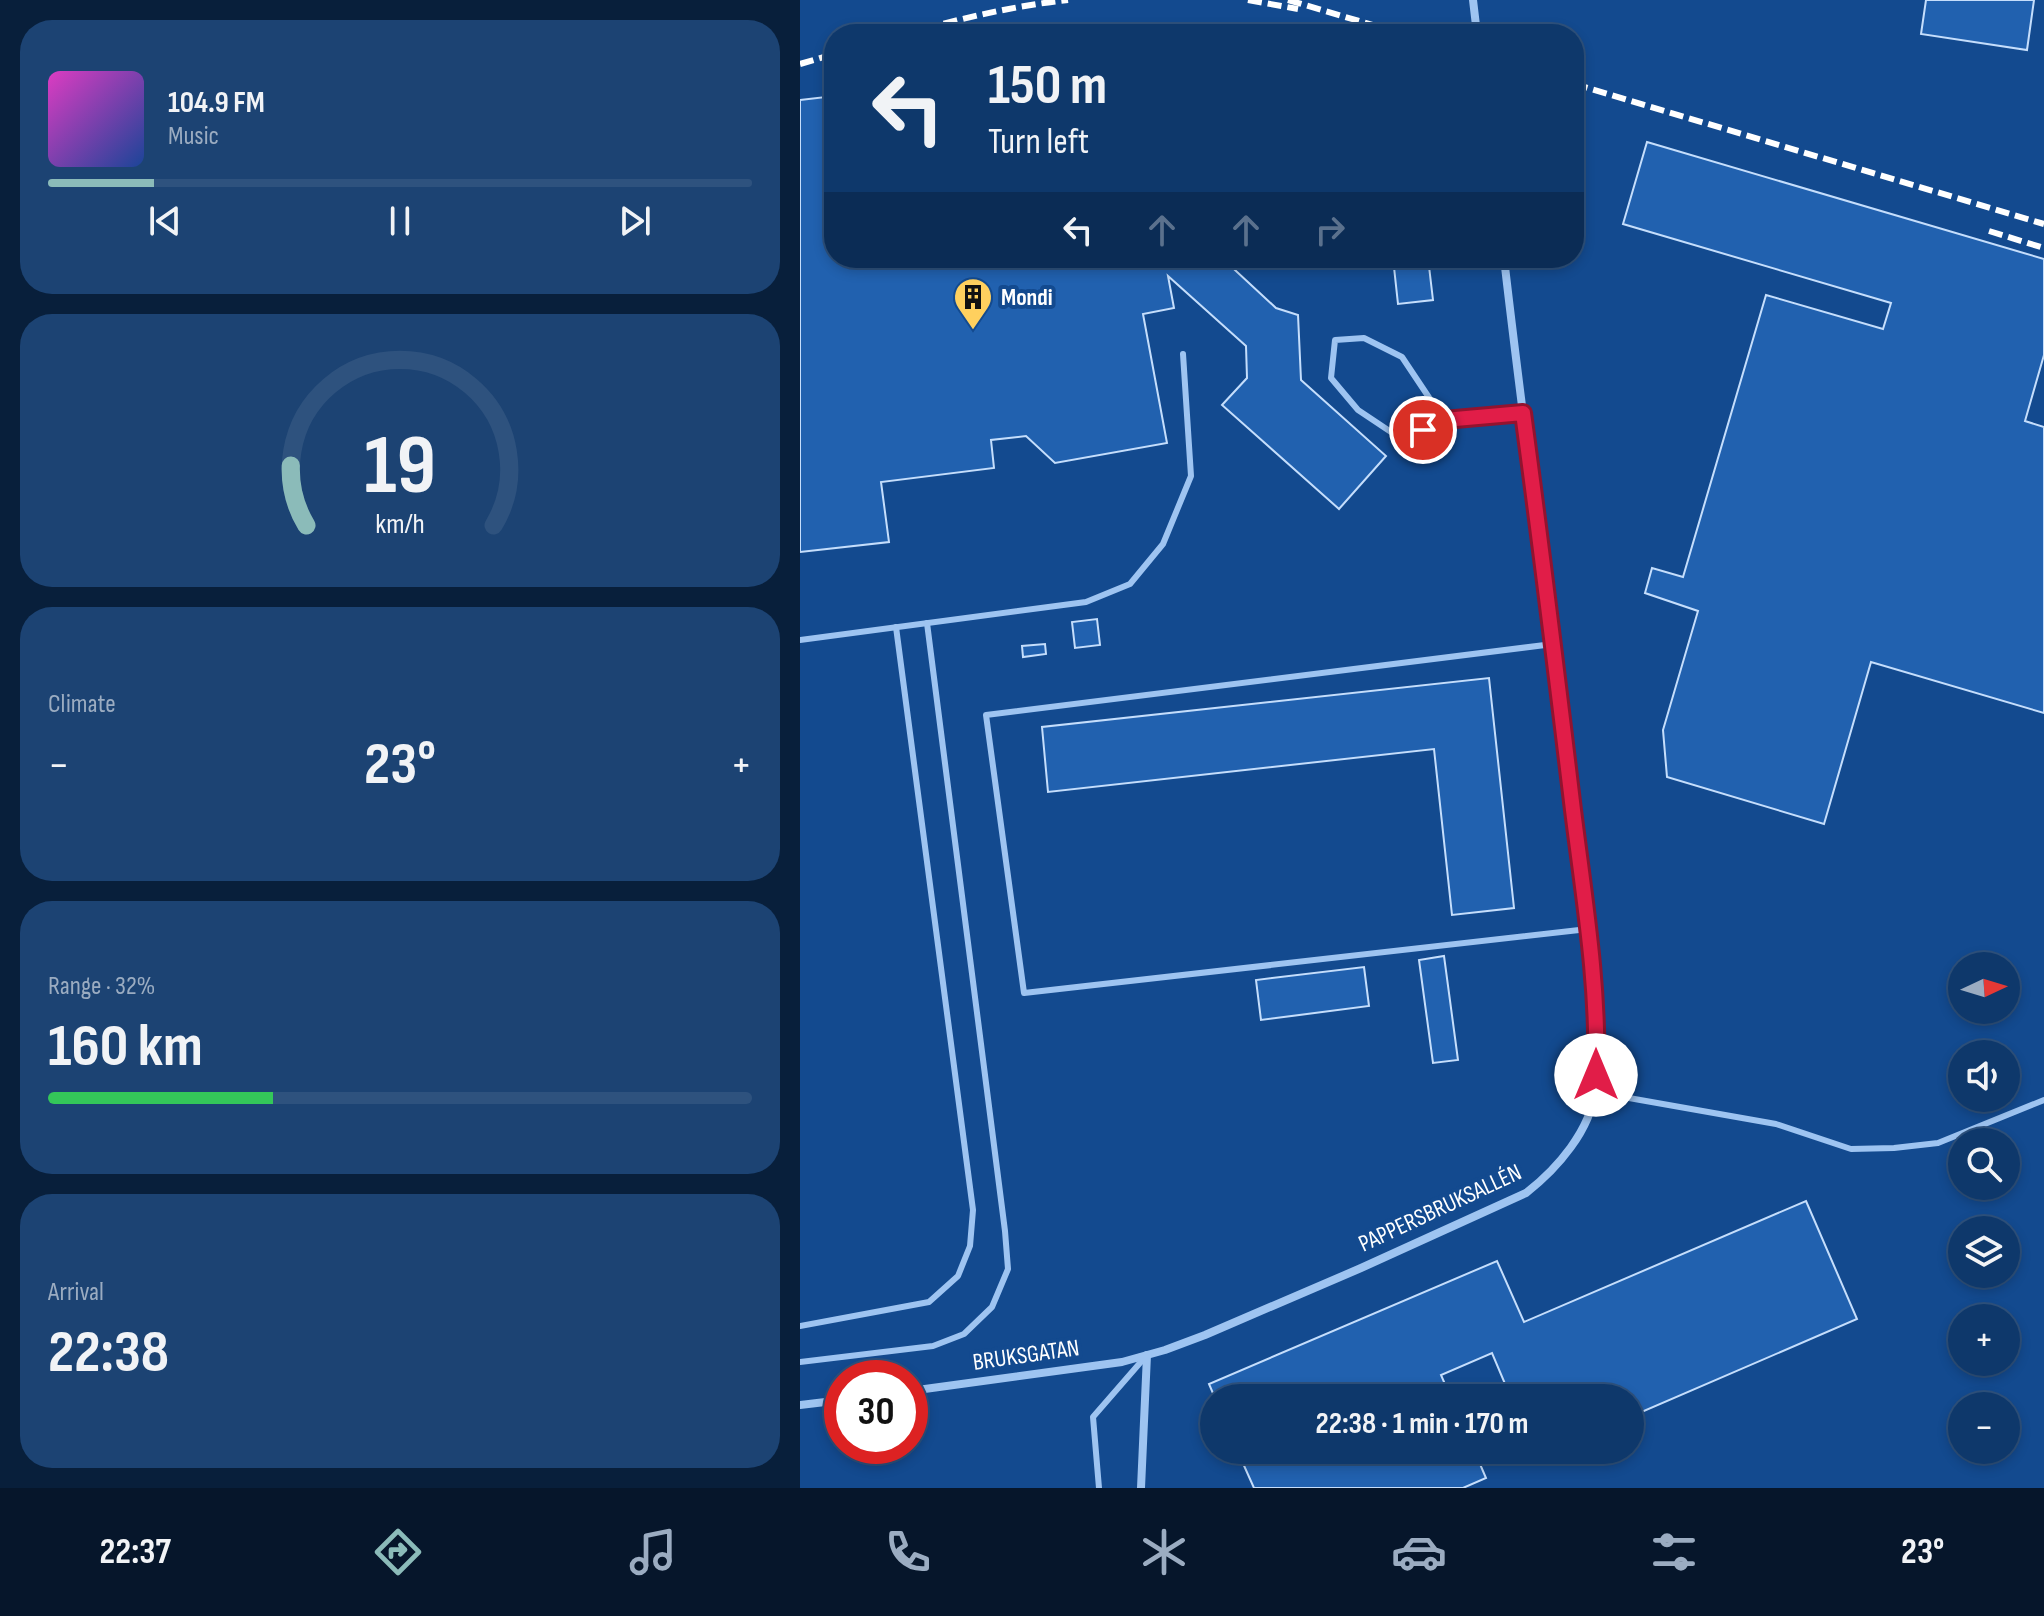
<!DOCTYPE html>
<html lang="en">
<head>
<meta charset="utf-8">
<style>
  :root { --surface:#0e386b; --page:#1c4373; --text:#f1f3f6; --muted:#9bacc1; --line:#2e527e; --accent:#8bbbb9 }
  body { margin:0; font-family:"Sofia Sans Condensed",sans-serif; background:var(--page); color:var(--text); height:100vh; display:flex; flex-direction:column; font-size:30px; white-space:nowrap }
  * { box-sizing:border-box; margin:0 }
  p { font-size:26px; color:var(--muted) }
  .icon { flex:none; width:44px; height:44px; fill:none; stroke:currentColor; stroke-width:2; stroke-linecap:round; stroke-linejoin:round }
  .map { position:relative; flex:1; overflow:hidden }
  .sheet { display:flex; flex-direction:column; gap:20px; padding:20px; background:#081f3b; width:800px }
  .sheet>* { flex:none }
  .banner { position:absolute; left:24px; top:24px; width:760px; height:244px; border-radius:32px; box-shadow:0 4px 12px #0003,0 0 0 2px var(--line); background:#0e386b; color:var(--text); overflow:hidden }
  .needle { width:52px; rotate:86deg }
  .tools { position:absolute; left:1148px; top:952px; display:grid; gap:16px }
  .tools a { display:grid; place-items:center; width:72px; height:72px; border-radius:50%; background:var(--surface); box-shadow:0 4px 12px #0003,0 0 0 2px var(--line); font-size:40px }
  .speed { position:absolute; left:24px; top:1360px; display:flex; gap:16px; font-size:40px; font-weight:700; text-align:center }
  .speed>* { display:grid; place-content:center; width:104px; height:104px; border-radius:50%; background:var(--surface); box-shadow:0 4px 12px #0003,0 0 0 2px var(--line); line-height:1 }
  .speed .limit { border:12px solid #d22; background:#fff; color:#111 }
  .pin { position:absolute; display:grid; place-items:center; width:68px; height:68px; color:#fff; margin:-34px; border:4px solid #fff; border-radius:50%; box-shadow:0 2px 8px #0007 }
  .me { position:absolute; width:88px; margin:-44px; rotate:0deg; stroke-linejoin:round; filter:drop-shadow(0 0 6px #0008) }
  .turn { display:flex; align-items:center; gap:28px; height:168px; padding:0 32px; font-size:36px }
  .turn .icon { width:104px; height:104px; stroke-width:2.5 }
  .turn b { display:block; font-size:56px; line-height:68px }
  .lanes { display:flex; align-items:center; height:76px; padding:0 32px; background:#0003; justify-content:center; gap:40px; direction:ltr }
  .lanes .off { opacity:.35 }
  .big { font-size:60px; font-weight:700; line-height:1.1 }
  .sheet .tile { flex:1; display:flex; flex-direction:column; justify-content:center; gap:12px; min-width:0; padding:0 28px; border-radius:32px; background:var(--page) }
  .sheet .dial { align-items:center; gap:0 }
  .dial svg { height:208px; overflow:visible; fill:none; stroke:var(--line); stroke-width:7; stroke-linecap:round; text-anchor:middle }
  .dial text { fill:var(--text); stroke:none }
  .song { display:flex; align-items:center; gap:24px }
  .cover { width:96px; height:96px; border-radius:12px; background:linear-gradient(135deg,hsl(310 70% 55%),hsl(220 70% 35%)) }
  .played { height:8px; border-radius:4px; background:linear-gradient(90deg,var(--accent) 15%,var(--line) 15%) }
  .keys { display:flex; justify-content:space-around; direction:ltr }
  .heat { display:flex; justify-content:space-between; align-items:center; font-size:44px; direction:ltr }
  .charge { height:12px; border-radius:6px; background:linear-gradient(90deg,#34c759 32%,var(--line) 0) }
  .trip { position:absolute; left:400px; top:1384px; width:444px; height:80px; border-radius:40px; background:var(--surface); box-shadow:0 4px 12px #0003,0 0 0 2px var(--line); font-weight:700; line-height:80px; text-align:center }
  .tabs { display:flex; height:128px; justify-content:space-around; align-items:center; background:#06162b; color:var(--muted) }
  .tabs .icon { width:56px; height:56px }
  .tabs .active { color:var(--accent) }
  .tabs b { font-size:36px; color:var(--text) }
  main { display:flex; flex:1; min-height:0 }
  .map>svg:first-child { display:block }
  .building { fill:#2161af; stroke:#c5defc; stroke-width:2 }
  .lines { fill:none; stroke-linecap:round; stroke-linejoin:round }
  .service { stroke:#9ec4f1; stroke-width:6 }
  .minor { stroke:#9ec4f1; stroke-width:8 }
  .rail { stroke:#fff; stroke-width:6; stroke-dasharray:14 6; stroke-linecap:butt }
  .route-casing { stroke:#92132f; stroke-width:20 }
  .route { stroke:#e11d48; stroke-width:14 }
  .labels { text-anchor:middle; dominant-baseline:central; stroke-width:8; stroke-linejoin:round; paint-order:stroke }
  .poi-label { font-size:24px; font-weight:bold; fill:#fff; stroke:#134a8f; text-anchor:start }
  .street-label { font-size:24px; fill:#fff; stroke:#134a8f }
</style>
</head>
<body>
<main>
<section class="sheet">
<div class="tile">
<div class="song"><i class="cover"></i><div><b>104.9 FM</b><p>Music</p></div></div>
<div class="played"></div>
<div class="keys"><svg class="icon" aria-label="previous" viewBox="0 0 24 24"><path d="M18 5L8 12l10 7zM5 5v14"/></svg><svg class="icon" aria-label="pause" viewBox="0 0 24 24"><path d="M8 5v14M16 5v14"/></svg><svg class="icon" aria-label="next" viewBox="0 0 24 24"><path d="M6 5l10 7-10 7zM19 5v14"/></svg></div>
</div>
<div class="tile dial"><svg viewBox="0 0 100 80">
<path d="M14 69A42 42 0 1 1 86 69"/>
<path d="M14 69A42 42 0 0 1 8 46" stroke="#8bbbb9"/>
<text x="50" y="56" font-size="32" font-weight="700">19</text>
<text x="50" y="72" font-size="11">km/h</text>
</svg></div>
<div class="tile"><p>Climate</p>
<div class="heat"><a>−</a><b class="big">23°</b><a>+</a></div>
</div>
<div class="tile"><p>Range · 32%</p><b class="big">160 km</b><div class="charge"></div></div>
<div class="tile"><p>Arrival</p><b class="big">22:38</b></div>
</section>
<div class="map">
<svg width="1244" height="1488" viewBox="0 0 1244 1488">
  <rect width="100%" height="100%" fill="#134a8f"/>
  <g class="building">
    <polygon points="1126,0 1234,0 1227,50 1121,34"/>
    <polygon points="34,96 34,258 422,258 476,308 498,315 501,380 586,456 539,509 422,405 447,378 446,346 368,276 374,308 343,314 367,443 255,463 226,436 191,440 194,468 81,482 89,542 0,552 0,100"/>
    <polygon points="847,142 1244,259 1244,355 1225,421 1244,427 1244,713 1071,662 1024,824 867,777 863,730 898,611 845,593 852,568 883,577 966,295 1083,329 1091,303 823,224"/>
    <polygon points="465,258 506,258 507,262 466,268"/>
    <polygon points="593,258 628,258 633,300 598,304"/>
    <polygon points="297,619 300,645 275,648 272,622"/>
    <polygon points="245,644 246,654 223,657 222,646"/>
    <polygon points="689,678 714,908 652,915 634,749 248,792 242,727"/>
    <polygon points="644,956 658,1060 633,1063 619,960"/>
    <polygon points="564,967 569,1006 461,1020 456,980"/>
    <polygon points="1006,1201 1057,1319 830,1417 830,1398 711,1398 692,1353 641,1375 651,1398 415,1398 409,1384 697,1261 724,1322"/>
    <polygon points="437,1450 674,1450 686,1478 663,1488 454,1488"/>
  </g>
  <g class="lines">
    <g class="service">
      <polyline points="644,420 603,440 558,410 531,378 535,340 564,338 602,357 644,420 723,413"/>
      <polyline points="0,640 286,602 330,584 363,544 391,476 383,354"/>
      <polyline points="753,644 186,715 224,993 788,929"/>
      <polyline points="795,1092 976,1124 1051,1149 1094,1148 1138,1143 1244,1100"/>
      <polyline points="0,1326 129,1302 158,1276 170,1246 173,1210 96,627"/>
      <polyline points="0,1362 133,1346 164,1334 192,1307 208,1269 205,1231 127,623"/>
      <polyline points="299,1488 293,1417 346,1356"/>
    </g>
    <g class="minor">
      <polyline points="673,0 677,34"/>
      <path d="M110,1391L322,1362L365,1350L405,1335L561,1268L726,1193C757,1169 791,1130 795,1090C799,1055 796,1017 793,981C788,923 780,864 773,806C751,623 725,441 704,258"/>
      <polyline points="0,1405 42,1400"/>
      <polyline points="341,1488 347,1355"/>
    </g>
    <g class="rail">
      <polyline points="448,0 498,9"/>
      <polyline points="488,0 603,34"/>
      <path d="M105,34C159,19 212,6 268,0"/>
      <polyline points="0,64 34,54"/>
      <polyline points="774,84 1244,224"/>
      <polyline points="1189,231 1244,248"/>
    </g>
  </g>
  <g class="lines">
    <defs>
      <path id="route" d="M623,430L644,420L723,413C741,545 757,677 773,810C784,898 799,986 796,1075"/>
    </defs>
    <use href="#route" class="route-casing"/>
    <use href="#route" class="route"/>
  </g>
  <defs>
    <symbol id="building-pin" viewBox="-11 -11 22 30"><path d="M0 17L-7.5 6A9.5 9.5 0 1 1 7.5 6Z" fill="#ffd05e" stroke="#134a8f"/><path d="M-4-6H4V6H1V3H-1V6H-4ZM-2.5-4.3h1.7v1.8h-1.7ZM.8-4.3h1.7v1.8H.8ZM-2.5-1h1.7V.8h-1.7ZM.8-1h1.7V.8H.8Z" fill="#111"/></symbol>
  </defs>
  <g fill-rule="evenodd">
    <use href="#building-pin" x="151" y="275" width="44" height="60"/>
  </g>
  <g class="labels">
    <g class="poi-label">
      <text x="201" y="297">Mondi</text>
    </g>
    <g class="street-label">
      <text transform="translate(640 1208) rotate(-25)">PAPPERSBRUKSALLÉN</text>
      <text transform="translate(226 1355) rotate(-8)">BRUKSGATAN</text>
    </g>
  </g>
</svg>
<div class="tools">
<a><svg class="needle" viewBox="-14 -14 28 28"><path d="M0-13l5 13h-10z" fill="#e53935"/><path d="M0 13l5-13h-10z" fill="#9bacc1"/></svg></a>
<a><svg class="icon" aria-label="sound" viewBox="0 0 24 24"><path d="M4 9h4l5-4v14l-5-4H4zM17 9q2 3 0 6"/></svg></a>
<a><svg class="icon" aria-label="search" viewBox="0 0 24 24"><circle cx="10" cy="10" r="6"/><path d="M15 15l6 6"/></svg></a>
<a><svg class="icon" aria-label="layers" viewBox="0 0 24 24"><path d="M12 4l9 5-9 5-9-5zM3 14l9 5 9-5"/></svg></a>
<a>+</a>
<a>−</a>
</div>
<div class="speed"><div class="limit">30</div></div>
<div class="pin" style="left:623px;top:430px;background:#d93025"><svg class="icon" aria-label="arrive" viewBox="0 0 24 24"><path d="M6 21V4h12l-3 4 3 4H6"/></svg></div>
<svg class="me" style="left:796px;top:1075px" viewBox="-20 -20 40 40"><circle r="19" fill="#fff"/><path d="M0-13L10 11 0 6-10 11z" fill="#e11d48"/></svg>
<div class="trip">22:38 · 1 min · 170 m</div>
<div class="banner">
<div class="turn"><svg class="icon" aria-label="left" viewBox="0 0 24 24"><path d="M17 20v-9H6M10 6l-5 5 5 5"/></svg><div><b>150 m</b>Turn left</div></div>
<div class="lanes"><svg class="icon" aria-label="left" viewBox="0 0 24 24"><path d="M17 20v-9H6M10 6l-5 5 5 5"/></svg><svg class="icon off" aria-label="ahead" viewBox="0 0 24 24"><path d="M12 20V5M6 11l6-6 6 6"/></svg><svg class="icon off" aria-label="ahead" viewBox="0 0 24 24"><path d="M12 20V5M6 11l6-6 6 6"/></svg><svg class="icon off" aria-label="right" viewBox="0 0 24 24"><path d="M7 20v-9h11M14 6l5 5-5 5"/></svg></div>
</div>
</div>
</main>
<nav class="tabs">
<b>22:37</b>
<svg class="icon active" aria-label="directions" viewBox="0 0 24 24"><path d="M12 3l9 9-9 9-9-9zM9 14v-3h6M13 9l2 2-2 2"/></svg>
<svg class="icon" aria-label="music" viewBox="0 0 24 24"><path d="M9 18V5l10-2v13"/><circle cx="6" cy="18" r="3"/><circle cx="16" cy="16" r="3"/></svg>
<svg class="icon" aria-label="phone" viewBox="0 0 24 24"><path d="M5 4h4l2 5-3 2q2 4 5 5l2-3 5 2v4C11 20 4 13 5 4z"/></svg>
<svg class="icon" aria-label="climate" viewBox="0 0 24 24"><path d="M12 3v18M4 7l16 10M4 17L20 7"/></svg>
<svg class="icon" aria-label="car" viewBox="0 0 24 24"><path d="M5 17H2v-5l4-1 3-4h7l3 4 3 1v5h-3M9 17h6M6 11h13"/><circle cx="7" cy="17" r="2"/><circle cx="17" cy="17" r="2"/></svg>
<svg class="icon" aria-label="filters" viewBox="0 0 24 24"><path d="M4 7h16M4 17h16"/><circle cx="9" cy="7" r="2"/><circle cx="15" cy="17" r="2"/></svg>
<b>23°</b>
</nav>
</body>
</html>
